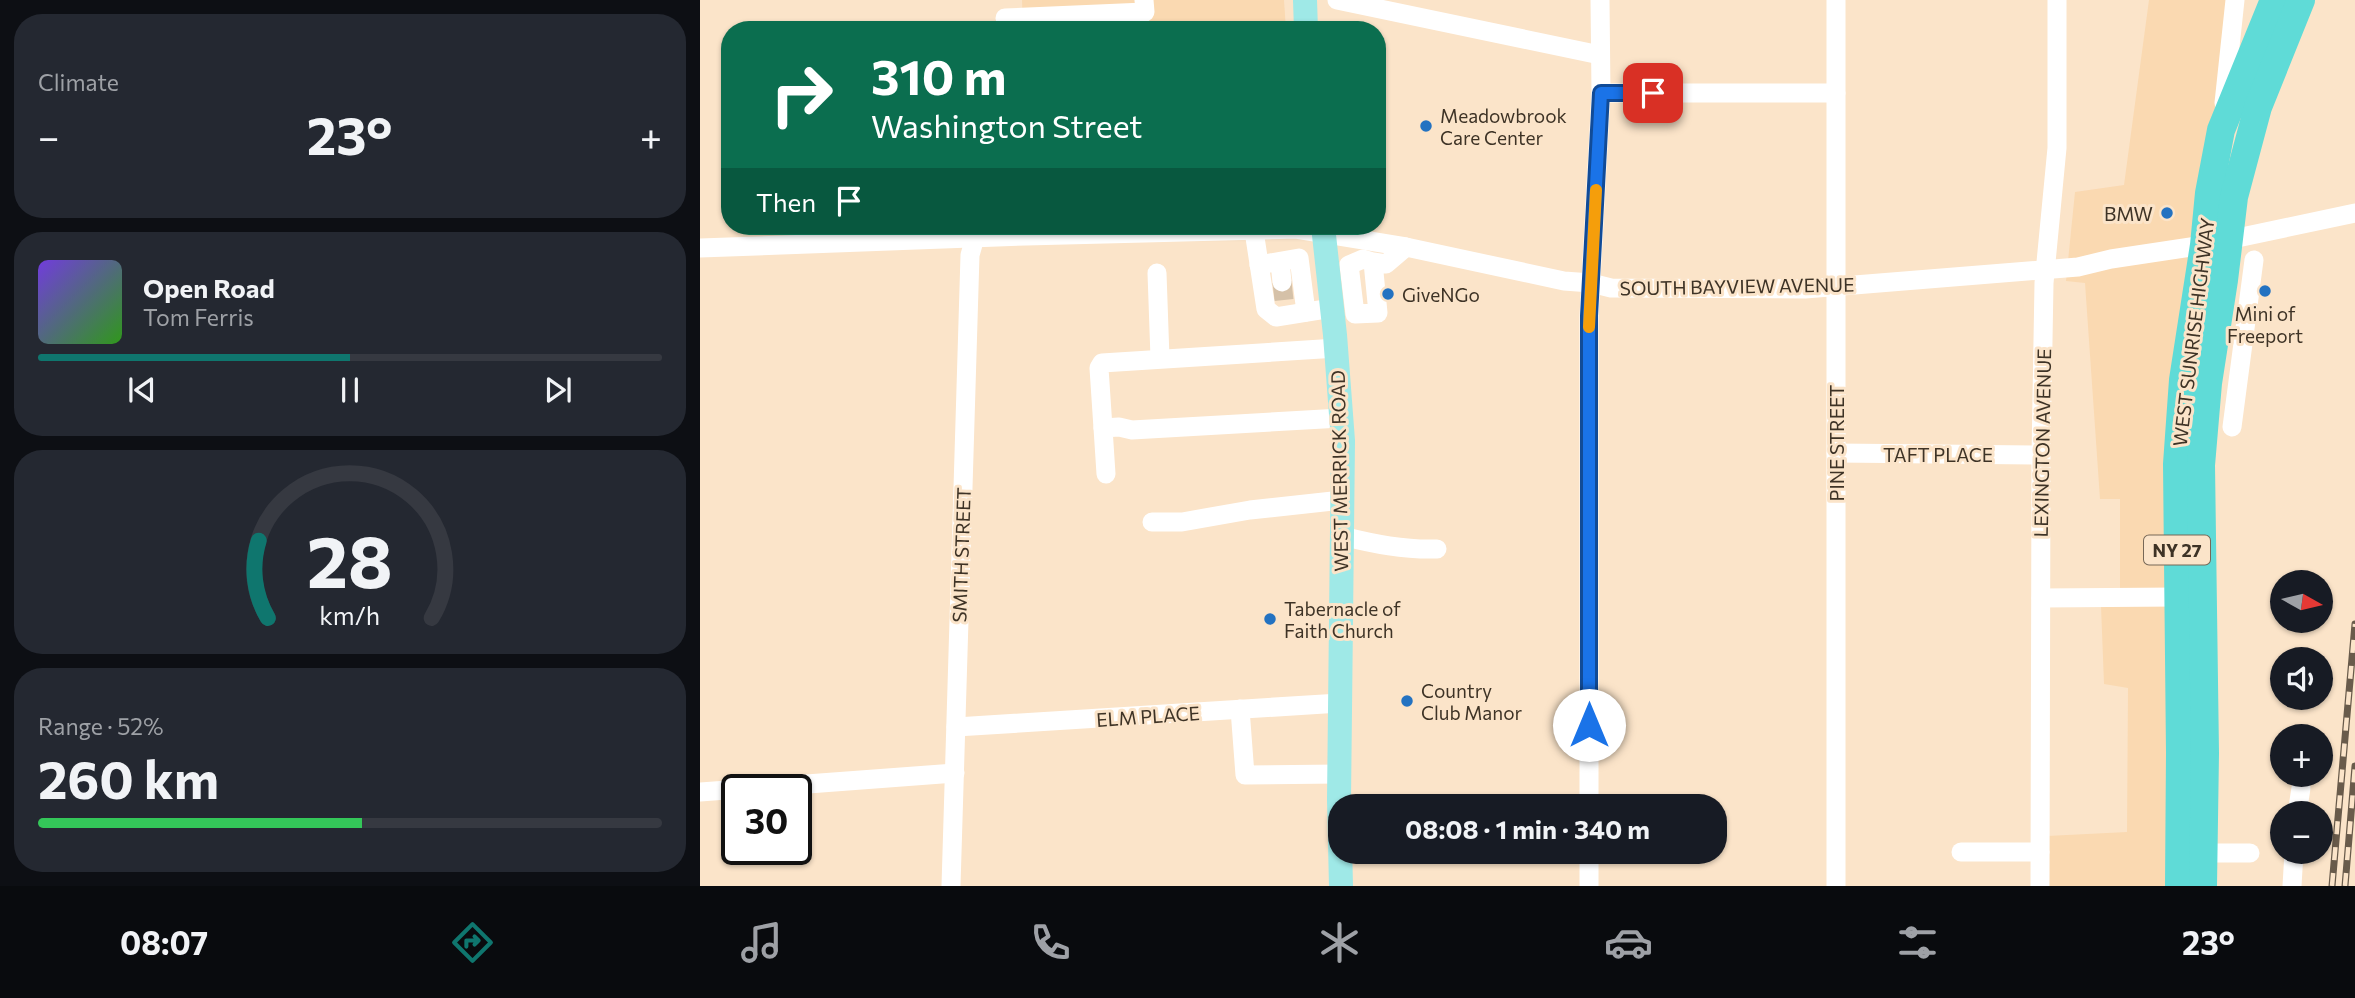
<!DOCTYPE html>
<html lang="en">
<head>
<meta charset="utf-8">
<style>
  :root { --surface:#171b24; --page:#242831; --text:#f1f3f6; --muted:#9ea1a6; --line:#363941; --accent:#0f766e }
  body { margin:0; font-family:Commissioner,sans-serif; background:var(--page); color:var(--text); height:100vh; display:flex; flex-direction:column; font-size:26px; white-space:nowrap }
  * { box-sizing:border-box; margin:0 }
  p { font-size:23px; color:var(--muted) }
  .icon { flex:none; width:38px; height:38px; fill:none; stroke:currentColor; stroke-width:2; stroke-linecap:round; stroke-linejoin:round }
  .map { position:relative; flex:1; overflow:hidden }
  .panel { display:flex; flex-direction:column; gap:14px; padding:14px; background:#0d0f14; width:700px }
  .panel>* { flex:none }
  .guide { position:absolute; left:21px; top:21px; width:665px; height:214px; border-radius:28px; box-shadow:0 2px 5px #0004; background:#0b6e4f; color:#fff; overflow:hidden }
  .needle { width:46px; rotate:98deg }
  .buttons { position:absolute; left:1570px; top:570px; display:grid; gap:14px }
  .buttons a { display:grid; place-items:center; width:63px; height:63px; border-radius:50%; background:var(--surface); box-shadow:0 2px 5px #0004; font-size:35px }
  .speed { position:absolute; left:21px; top:774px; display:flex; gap:14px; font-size:35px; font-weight:700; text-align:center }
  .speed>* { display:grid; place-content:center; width:91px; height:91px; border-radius:50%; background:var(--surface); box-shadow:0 2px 5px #0004; line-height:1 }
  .speed .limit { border:4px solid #111; border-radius:10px; background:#fff; color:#111 }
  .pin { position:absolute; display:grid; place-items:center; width:60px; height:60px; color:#fff; margin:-30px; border-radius:14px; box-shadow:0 4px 10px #0006 }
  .me { position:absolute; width:77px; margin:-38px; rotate:0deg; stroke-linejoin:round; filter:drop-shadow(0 0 5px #0008) }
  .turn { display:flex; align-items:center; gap:24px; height:147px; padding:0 35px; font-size:32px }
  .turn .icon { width:91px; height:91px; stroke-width:2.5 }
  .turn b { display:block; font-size:49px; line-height:60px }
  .then { display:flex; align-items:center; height:66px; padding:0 35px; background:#0003; gap:14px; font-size:26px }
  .big { font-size:52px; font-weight:700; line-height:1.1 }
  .panel .tile { flex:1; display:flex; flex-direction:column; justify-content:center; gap:10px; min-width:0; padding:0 24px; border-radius:28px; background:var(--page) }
  .panel .dial { align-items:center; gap:0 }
  .dial svg { height:182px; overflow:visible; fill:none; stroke:var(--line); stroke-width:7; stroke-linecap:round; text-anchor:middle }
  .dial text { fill:var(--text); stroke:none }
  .song { display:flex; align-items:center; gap:21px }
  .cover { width:84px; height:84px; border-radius:10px; background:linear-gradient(135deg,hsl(260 70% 55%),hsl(110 70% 35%)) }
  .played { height:7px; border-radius:4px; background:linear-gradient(90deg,var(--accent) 50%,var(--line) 50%) }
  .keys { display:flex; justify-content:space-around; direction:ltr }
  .heat { display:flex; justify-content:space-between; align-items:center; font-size:38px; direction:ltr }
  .charge { height:10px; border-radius:5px; background:linear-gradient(90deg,#34c759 52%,var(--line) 0) }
  .trip { position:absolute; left:628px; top:794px; width:399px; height:70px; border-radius:28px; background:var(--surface); box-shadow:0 2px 5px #0004; font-weight:700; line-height:70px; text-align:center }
  .menu { display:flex; height:112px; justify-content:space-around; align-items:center; background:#090b0e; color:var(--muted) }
  .menu .icon { width:49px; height:49px }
  .menu .on { color:var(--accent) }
  .menu b { font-size:32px; color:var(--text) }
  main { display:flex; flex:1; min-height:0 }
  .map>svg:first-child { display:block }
  .built { fill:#fad9b1 }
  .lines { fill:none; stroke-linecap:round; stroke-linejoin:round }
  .minor-tunnel { stroke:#d5c1a8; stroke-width:19; stroke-dasharray:19 10; stroke-linecap:butt }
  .minor { stroke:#fff; stroke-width:19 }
  .major { stroke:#9fe9e7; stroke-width:24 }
  .highway { stroke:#5fdbd7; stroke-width:28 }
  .rail-casing { stroke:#695b4b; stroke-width:7 }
  .rail { stroke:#fbe4c9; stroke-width:4.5; stroke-dasharray:13; stroke-linecap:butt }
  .route-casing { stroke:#114b97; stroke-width:18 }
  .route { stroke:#1a73e8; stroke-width:12 }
  .slow { stroke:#f59e0b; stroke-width:12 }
  .poi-dot { fill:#2372c1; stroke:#fbe4c9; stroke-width:2.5 }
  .labels { text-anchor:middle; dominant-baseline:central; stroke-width:6; stroke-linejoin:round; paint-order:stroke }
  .shield { fill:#fbe4c9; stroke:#776857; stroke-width:2 }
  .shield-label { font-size:18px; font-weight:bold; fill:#3e3326 }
  .poi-label { font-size:19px; fill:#3e3326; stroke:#fbe4c9; text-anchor:start }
  .street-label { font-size:19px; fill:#3e3326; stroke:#fbe4c9 }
</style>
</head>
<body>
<main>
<section class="panel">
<div class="tile"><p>Climate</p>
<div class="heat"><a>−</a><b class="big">23°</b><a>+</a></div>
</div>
<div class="tile">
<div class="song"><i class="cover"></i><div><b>Open Road</b><p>Tom Ferris</p></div></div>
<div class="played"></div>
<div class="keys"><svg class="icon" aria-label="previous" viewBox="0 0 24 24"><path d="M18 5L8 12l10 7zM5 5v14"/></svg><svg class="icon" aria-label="pause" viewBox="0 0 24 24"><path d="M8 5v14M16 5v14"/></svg><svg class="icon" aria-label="next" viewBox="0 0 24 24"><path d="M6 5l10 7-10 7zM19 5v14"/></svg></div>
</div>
<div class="tile dial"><svg viewBox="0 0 100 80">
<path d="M14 69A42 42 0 1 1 86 69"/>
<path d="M14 69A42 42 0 0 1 10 35" stroke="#0f766e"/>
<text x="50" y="56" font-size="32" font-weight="700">28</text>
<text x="50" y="72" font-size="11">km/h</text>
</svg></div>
<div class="tile"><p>Range · 52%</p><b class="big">260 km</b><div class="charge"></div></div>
</section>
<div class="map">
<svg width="1655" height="886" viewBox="0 0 1655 886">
  <rect width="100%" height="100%" fill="#fbe4c9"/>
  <g class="built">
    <polygon points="322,0 584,0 586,30 323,30"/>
    <polygon points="1449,0 1531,0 1491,269 1466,886 1345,886 1347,836 1427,832 1428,688 1404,684 1401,606 1420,605 1420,499 1400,499 1385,283 1366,281 1375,192 1424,185"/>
  </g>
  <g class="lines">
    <polyline class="minor-tunnel" points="582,282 584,300"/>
    <g class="minor">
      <polyline points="637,0 900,55"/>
      <polyline points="305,18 445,12 444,0"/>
      <polyline points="901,93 1136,93"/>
      <polyline points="1524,103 1535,0"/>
      <polyline points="554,231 566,309 576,317 632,308"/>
      <polyline points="0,248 326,236 596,229 706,247 864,281 891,283 911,288 1105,289 1378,267 1411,259 1504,245 1655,213"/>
      <polyline points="580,262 582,282"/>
      <polyline points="673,262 663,259 649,265 655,314 678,313 673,262 686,264 706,247"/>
      <polyline points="559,265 599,258 606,312"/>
      <polyline points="457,273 460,358"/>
      <polyline points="1532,427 1554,260"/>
      <polyline points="403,428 399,368 402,363 637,348"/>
      <polyline points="1136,453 1341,455"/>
      <polyline points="406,474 403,428 419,427 432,430 641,418"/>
      <polyline points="452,522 482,522 550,510 642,500"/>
      <path d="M642,536C674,544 704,550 737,549"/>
      <polyline points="1341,598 1478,597"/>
      <polyline points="540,709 545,775 639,774"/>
      <polyline points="256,727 640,703"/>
      <polyline points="0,792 255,773"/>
      <polyline points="889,807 889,316 901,93 900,0"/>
      <polyline points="1597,814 1601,788"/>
      <polyline points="889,852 889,886"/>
      <polyline points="1261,852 1340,852"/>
      <polyline points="1504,853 1550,853"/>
      <polyline points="251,886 270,255 278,227"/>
      <polyline points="1136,886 1136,0"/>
      <polyline points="1340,886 1341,455 1344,283 1357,148 1357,0"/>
      <polyline points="1592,886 1594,852"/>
    </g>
    <g class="major">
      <polyline points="605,0 606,30"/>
      <polyline points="623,226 635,335 643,441 639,800 641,886"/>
    </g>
    <g class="highway">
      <polyline points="1479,886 1480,753 1477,464 1483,380 1504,245 1509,193 1521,130 1574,0"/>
      <polyline points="1503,886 1505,753 1501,465 1508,383 1524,280 1534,197 1558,107 1601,0"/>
    </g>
    <defs>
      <g id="rail">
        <polyline points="1632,886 1655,624"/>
        <polyline points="1645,886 1655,766"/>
      </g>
    </defs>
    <use href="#rail" class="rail-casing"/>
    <use href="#rail" class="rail"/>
  </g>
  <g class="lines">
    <defs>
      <polyline id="route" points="889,725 889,316 901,93 953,93"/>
    </defs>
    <use href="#route" class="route-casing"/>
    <use href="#route" class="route"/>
    <polyline class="slow" points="889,327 896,190"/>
  </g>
  <g class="poi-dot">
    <circle cx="726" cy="126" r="7"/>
    <circle cx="1467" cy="213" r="7"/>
    <circle cx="1565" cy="291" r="7"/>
    <circle cx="688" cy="294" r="7"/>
    <circle cx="570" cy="619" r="7"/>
    <circle cx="707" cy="701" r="7"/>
  </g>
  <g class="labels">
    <rect class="shield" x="1444" y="535.5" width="66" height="29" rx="5"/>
    <g class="shield-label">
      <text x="1477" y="550">NY 27</text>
    </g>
    <g class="poi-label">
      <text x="740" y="115">Meadowbrook<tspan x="740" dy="22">Care Center</tspan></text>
      <text x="1453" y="213" text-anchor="end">BMW</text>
      <text x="702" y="294">GiveNGo</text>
      <text x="1565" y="313" text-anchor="middle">Mini of<tspan x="1565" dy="22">Freeport</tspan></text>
      <text x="584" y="608">Tabernacle of<tspan x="584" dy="22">Faith Church</tspan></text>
      <text x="721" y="690">Country<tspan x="721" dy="22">Club Manor</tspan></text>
    </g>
    <g class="street-label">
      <text transform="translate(1037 286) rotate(-1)">SOUTH BAYVIEW AVENUE</text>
      <text transform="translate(1493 332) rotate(-83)">WEST SUNRISE HIGHWAY</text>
      <text transform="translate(1136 443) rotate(-90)">PINE STREET</text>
      <text transform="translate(1342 443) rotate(-89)">LEXINGTON AVENUE</text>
      <text x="1238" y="454">TAFT PLACE</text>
      <text transform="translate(639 471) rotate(-91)">WEST MERRICK ROAD</text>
      <text transform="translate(261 555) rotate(-88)">SMITH STREET</text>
      <text transform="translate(448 716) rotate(-4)">ELM PLACE</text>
    </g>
  </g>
</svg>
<div class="buttons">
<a><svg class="needle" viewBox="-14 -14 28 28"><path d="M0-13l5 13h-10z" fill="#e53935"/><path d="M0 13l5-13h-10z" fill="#9ea1a6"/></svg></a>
<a><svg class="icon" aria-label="sound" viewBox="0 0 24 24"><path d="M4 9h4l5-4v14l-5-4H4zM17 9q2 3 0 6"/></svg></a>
<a>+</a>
<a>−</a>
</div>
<div class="speed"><div class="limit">30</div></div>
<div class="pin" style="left:953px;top:93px;background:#d93025"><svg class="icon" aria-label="arrive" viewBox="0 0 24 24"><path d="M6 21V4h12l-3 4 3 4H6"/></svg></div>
<svg class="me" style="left:889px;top:725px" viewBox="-20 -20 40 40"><circle r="19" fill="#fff"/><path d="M0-13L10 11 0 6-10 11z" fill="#1a73e8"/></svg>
<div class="trip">08:08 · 1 min · 340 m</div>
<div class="guide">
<div class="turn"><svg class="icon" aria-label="right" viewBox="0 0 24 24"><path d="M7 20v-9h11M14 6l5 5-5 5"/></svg><div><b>310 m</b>Washington Street</div></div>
<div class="then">Then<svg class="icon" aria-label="arrive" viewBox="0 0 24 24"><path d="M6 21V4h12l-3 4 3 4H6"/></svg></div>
</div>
</div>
</main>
<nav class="menu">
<b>08:07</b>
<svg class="icon on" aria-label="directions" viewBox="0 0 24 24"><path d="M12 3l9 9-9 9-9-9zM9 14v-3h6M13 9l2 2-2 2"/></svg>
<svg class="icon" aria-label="music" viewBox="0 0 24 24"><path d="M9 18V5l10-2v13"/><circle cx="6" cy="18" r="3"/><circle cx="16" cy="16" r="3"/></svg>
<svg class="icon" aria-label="phone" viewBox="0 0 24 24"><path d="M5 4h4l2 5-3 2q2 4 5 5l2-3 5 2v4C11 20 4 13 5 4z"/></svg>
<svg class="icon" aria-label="climate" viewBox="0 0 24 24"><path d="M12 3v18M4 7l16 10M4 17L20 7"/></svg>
<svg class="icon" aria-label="car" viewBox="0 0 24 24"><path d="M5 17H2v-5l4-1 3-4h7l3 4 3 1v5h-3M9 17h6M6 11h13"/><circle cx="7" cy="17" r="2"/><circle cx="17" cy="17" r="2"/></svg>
<svg class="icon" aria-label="filters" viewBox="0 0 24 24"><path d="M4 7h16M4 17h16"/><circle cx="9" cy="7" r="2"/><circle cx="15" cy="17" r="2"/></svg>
<b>23°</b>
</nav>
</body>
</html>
